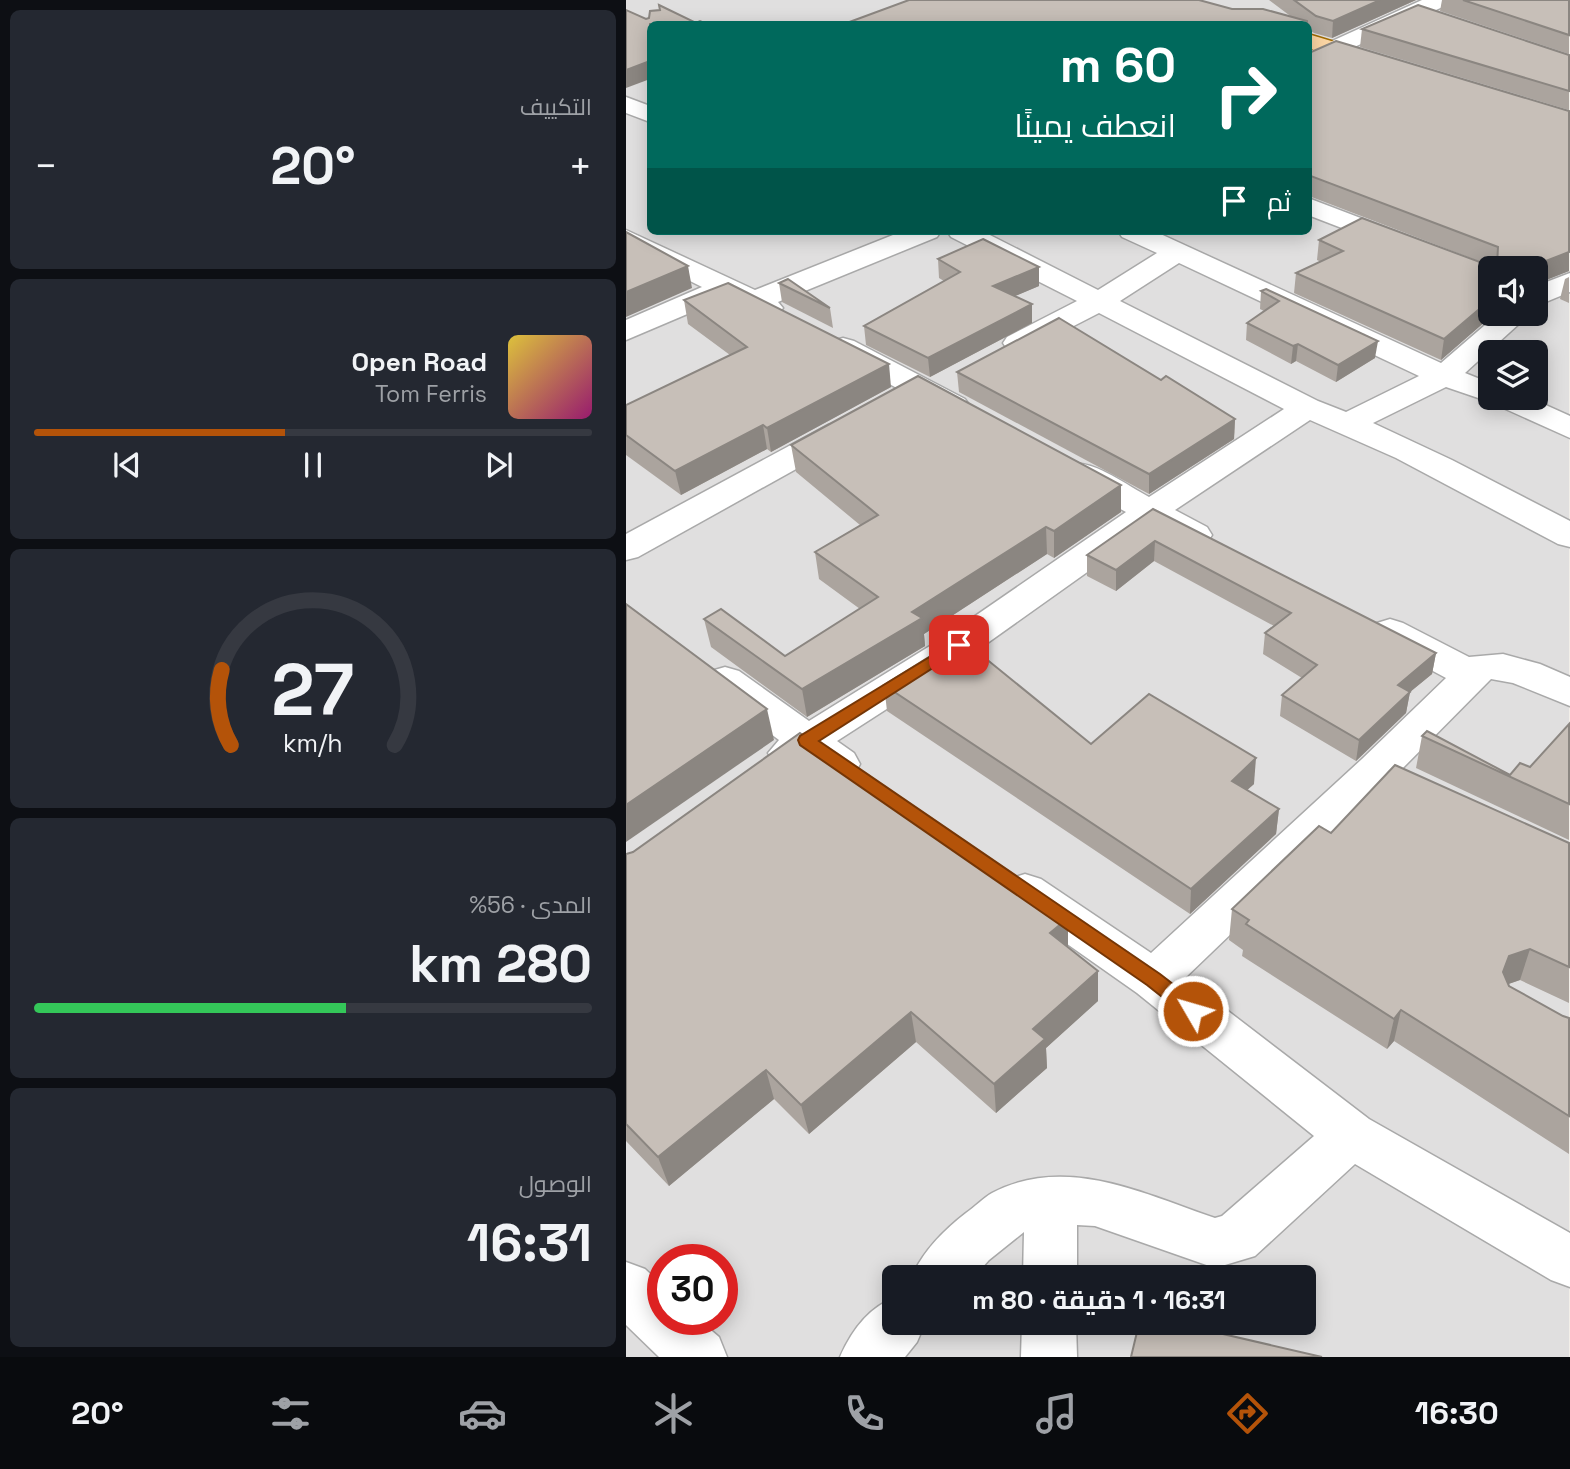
<!DOCTYPE html>
<html lang="ar">
<head>
<meta charset="utf-8">
<style>
  :root { --surface:#171b24; --page:#242831; --text:#f1f3f6; --muted:#9ea1a6; --line:#363941; --accent:#b45309 }
  body { margin:0; font-family:"Space Grotesk",Cairo,sans-serif; background:var(--page); color:var(--text); direction:rtl; height:100vh; display:flex; flex-direction:column; font-size:26px; white-space:nowrap }
  * { box-sizing:border-box; margin:0 }
  p { font-size:23px; color:var(--muted) }
  .icon { flex:none; width:38px; height:38px; fill:none; stroke:currentColor; stroke-width:2; stroke-linecap:round; stroke-linejoin:round }
  .map { position:relative; flex:1; overflow:hidden; direction:ltr }
  .drawer { display:flex; flex-direction:column; gap:10px; padding:10px; background:#0d0f14; width:626px }
  .drawer>* { flex:none }
  .guide { position:absolute; left:21px; top:21px; width:665px; height:214px; border-radius:10px; box-shadow:0 4px 18px #0003; direction:rtl; background:#00695c; color:#fff; overflow:hidden }
  .buttons { position:absolute; left:852px; top:256px; display:grid; gap:14px }
  .buttons a { display:grid; place-items:center; width:70px; height:70px; border-radius:10px; background:var(--surface); box-shadow:0 4px 18px #0003; font-size:35px }
  .speed { position:absolute; left:21px; top:1244px; display:flex; gap:14px; font-size:35px; font-weight:700; text-align:center }
  .speed>* { display:grid; place-content:center; width:91px; height:91px; border-radius:50%; background:var(--surface); box-shadow:0 4px 18px #0003; line-height:1 }
  .speed .limit { border:10px solid #d22; background:#fff; color:#111 }
  .pin { position:absolute; display:grid; place-items:center; width:60px; height:60px; color:#fff; margin:-30px; border-radius:14px; box-shadow:0 4px 10px #0006 }
  .me { position:absolute; width:77px; margin:-38px; rotate:308deg; stroke-linejoin:round; filter:drop-shadow(0 0 5px #0008) }
  .turn { display:flex; align-items:center; gap:24px; height:147px; padding:0 21px; font-size:32px }
  .turn .icon { width:91px; height:91px; stroke-width:2.5 }
  .turn b { display:block; font-size:49px; line-height:60px }
  .then { display:flex; align-items:center; height:66px; padding:0 21px; background:#0003; gap:14px; font-size:26px }
  .big { font-size:52px; font-weight:700; line-height:1.1 }
  .drawer .widget { flex:1; display:flex; flex-direction:column; justify-content:center; gap:10px; min-width:0; padding:0 24px; border-radius:10px; background:var(--page) }
  .drawer .dial { align-items:center; gap:0 }
  .dial svg { height:182px; overflow:visible; fill:none; stroke:var(--line); stroke-width:7; stroke-linecap:round; text-anchor:middle }
  .dial text { fill:var(--text); stroke:none }
  .song { display:flex; align-items:center; gap:21px }
  .cover { width:84px; height:84px; border-radius:10px; background:linear-gradient(135deg,hsl(50 70% 55%),hsl(320 70% 35%)) }
  .played { height:7px; border-radius:4px; background:linear-gradient(90deg,var(--accent) 45%,var(--line) 45%) }
  .keys { display:flex; justify-content:space-around; direction:ltr }
  .heat { display:flex; justify-content:space-between; align-items:center; font-size:38px; direction:ltr }
  .charge { height:10px; border-radius:5px; background:linear-gradient(90deg,#34c759 56%,var(--line) 0) }
  .trip { position:absolute; left:256px; top:1265px; width:434px; height:70px; border-radius:10px; background:var(--surface); box-shadow:0 4px 18px #0003; font-weight:700; line-height:70px; text-align:center; direction:rtl }
  .dock { display:flex; height:112px; justify-content:space-around; align-items:center; background:#090b0e; color:var(--muted) }
  .dock .icon { width:49px; height:49px }
  .dock .selected { color:var(--accent) }
  .dock b { font-size:32px; color:var(--text) }
  main { display:flex; flex:1; min-height:0 }
  .map>svg:first-child { display:block }
  .residential { fill:#e0dfdf; fill-rule:evenodd }
  .lines { fill:none; stroke-linecap:round; stroke-linejoin:round }
  .minor-casing { stroke:#a9a9a9; stroke-width:3 }
  .major-casing { stroke:#a06b00; stroke-width:3 }
  .minor { fill:#fff; fill-rule:evenodd }
  .major { fill:#fcd6a4; fill-rule:evenodd }
  .wall { fill:#aba49e }
  .shaded-wall { fill:#8b8681 }
  .building { fill:#c7bfb8; stroke:#8b8681; stroke-width:2 }
  .route { fill:#b45309; stroke:#753606; stroke-width:2 }
</style>
</head>
<body>
<main>
<div class="map">
<svg width="944" height="1357" viewBox="0 0 944 1357">
  <rect width="100%" height="100%" fill="#f2efe9"/>
  <path class="residential" d="M0,0H943V1357H0ZM24,24H682V231H24ZM864,268H910V313H864ZM864,352H910V397H864ZM37,1260H96V1320H37ZM268,1278H677V1323H268Z"/>
  <g class="lines">
    <defs>
      <g id="minor">
        <polygon points="796,0 824,0 821,5 682,68 682,52"/>
        <polygon points="0,97 24,106 24,122 0,113"/>
        <polygon points="682,198 866,268 864,285 682,215"/>
        <path d="M0,230L129,290L277,231H315L311,237L152,302L157,308L152,314C133,319 116,306 99,298L0,340V320L76,287L0,249Z"/>
        <path d="M321,231H356L472,290L531,253L496,237L492,231H528L815,363L873,313H905L839,373L864,383V397H902L944,416V438L864,402L820,387L747,423L826,460L944,521V547L932,544L770,458L684,420L549,510L581,527L586,535L581,543C560,548 545,536 526,526L346,654L211,741L228,753L234,764L228,775C207,781 198,773 181,761L162,768L148,763L142,753L153,740L85,689L80,680L85,671L99,667L113,671L183,721L320,636L500,512L437,478L432,471L437,464C465,457 498,484 523,497L658,409L473,313L403,349L392,352L381,349L377,343L381,337L451,301L325,237ZM553,263L793,376L720,412L692,401L494,301Z"/>
        <polygon points="944,273 944,292 910,306 910,286"/>
        <polygon points="217,338 228,341 339,399 344,406 339,413 328,415 317,413 206,353 202,347 206,341"/>
        <polygon points="213,422 224,425 229,432 224,439 12,557 0,560 0,534 202,425"/>
        <path d="M764,619L777,623L843,657L877,654L914,664L944,677V706L887,683L865,679L764,781L559,978L743,1119L944,1233V1287L925,1280L729,1164L629,1256L589,1268L469,1226L451,1225V1278H397L398,1232L363,1260L347,1278H285C297,1251 318,1230 340,1213C349,1207 357,1198 366,1193C440,1154 518,1194 589,1218L596,1216L688,1136L511,993L383,903L377,891L383,879L399,874L415,879L525,953L736,759L820,678L751,641L745,632L751,623Z"/>
        <polygon points="0,1262 19,1269 37,1286 37,1320 73,1320 93,1337 101,1357 33,1357 0,1325"/>
        <path d="M268,1298V1323H299L291,1342L279,1357H214C225,1332 242,1308 268,1298Z"/>
        <polygon points="396,1323 450,1323 451,1357 395,1357"/>
      </g>
      <polygon id="major" points="682,34 755,56 758,61 755,66 747,68 682,48"/>
    </defs>
    <use href="#minor" class="minor-casing"/>
    <use href="#major" class="major-casing"/>
    <use href="#minor" class="minor"/>
    <use href="#major" class="major"/>
  </g>
  <g class="wall">
    <polygon points="643,0 790,0 706,38 688,33 682,29 682,24 218,24 606,9 667,18"/>
    <polygon points="816,0 943,0 943,54 814,11"/>
    <polygon points="736,29 943,55 943,110 734,47"/>
    <polygon points="683,53 943,111 943,271 912,283 910,297 910,268 864,268 864,313 869,313 815,360 668,293 670,273 695,262 691,260 693,240 867,267 868,267 683,196"/>
    <polygon points="312,259 413,267 413,286 389,296 406,304 406,323 304,377 240,345 238,326 318,281 313,278"/>
    <polygon points="943,277 943,303 934,299 939,279"/>
    <polygon points="153,283 204,308 207,328 156,302"/>
    <polygon points="635,291 749,358 710,382 670,361 665,364 620,340 621,323 638,311 634,309"/>
    <polygon points="58,300 265,387 145,452 141,449 55,495 0,455 0,405 104,355 62,324"/>
    <polygon points="331,372 535,380 609,419 608,439 523,494 333,392"/>
    <polygon points="165,445 495,485 495,512 428,558 421,554 298,634 299,646 181,717 85,647 78,619 159,656 234,609 193,579 189,552 234,525 170,472"/>
    <polygon points="527,509 810,653 806,674 784,692 780,713 730,761 654,716 656,695 676,678 637,654 639,633 648,626 528,561 490,591 461,576 461,555"/>
    <polygon points="258,685 465,744 628,784 621,790 653,809 650,834 564,914 261,711"/>
    <polygon points="943,724 943,840 790,768 796,736 884,775 904,767"/>
    <polygon points="705,833 943,843 943,1003 894,980 882,984 883,986 937,1016 943,1018 943,1154 768,1041 761,1049 616,956 617,950 603,940 606,909"/>
    <polygon points="0,854 442,948 472,1001 420,1048 421,1068 370,1113 290,1042 183,1134 148,1099 43,1186 0,1141"/>
  </g>
  <g class="shaded-wall">
    <polygon points="754,0 790,0 706,38 707,21"/>
    <polygon points="24,61 24,79 0,88 0,70"/>
    <polygon points="685,176 683,196 682,196 682,178"/>
    <polygon points="943,252 943,271 910,284 912,264"/>
    <polygon points="62,266 66,288 0,317 0,292"/>
    <polygon points="413,267 413,286 368,305 367,286"/>
    <polygon points="864,300 864,313 869,313 815,360 818,339"/>
    <polygon points="406,304 406,323 304,377 302,358"/>
    <polygon points="752,341 749,358 710,382 712,365"/>
    <polygon points="672,344 670,361 665,364 667,346"/>
    <polygon points="263,364 265,387 145,452 141,428"/>
    <polygon points="609,419 608,439 523,494 523,474"/>
    <polygon points="137,425 141,449 55,495 49,471"/>
    <polygon points="495,485 495,512 428,558 428,531"/>
    <polygon points="420,527 421,554 298,634 299,646 181,717 176,689 286,612"/>
    <polygon points="529,541 528,561 490,591 490,570"/>
    <polygon points="810,653 806,674 784,692 780,713 730,761 733,740 772,685"/>
    <polygon points="141,709 148,740 0,842 0,805"/>
    <polygon points="630,758 628,784 603,806 606,781"/>
    <polygon points="653,809 650,834 564,914 565,889"/>
    <polygon points="442,918 442,948 424,933"/>
    <polygon points="904,949 894,980 874,987 877,972 883,956"/>
    <polygon points="472,971 472,1001 420,1048 421,1068 370,1113 368,1084 407,1029"/>
    <polygon points="775,1010 768,1041 761,1049 768,1019"/>
    <polygon points="285,1012 290,1042 183,1134 175,1105"/>
    <polygon points="140,1070 148,1099 43,1186 32,1157"/>
  </g>
  <g class="building">
    <polygon points="283,0 573,0 606,9 637,9 681,21 681,24 218,24"/>
    <polygon points="668,0 754,0 707,21 690,16"/>
    <polygon points="837,0 943,0 943,35"/>
    <polygon points="33,5 70,23 74,21 81,24 24,24 24,61 0,70 0,10 20,19 23,18 24,11 34,10"/>
    <polygon points="792,5 943,55 943,91 736,29"/>
    <polygon points="710,41 943,111 943,252 912,264 912,287 910,288 910,268 864,268 864,300 818,339 670,273 717,251 693,240 736,218 867,267 871,265 872,247 685,176 682,178 682,44 683,53"/>
    <polygon points="0,232 62,266 0,292"/>
    <polygon points="357,239 413,267 367,286 406,304 302,358 238,326 334,272 312,259"/>
    <polygon points="162,279 204,308 153,283"/>
    <polygon points="102,283 263,364 141,428 137,425 49,471 0,435 0,405 121,347 58,300"/>
    <polygon points="640,289 752,341 712,365 672,344 667,346 621,323 653,301 635,291"/>
    <polygon points="433,318 535,380 540,376 609,419 523,474 331,372"/>
    <polygon points="292,376 495,485 428,531 420,527 286,612 296,618 176,689 78,619 95,609 159,656 252,597 189,552 252,515 165,445"/>
    <polygon points="527,509 810,653 772,685 784,692 733,740 656,695 691,665 639,633 665,613 529,541 490,570 461,555"/>
    <polygon points="0,604 141,709 0,805"/>
    <polygon points="332,639 348,649 465,744 523,694 630,758 606,781 653,809 565,889 258,685"/>
    <polygon points="943,724 943,804 796,736 801,731 884,775 894,763 904,767"/>
    <polygon points="174,733 442,918 424,933 472,971 407,1029 419,1039 368,1084 285,1012 175,1105 140,1070 32,1157 0,1124 0,854 7,852"/>
    <polygon points="769,765 943,843 943,967 904,949 883,956 877,972 883,986 937,1016 943,1018 943,1116 775,1010 768,1019 620,924 623,920 606,909 693,826 705,833"/>
    <polygon points="571,1328 696,1357 505,1357 511,1332"/>
  </g>
  <polygon class="route" points="333,639 338,641 340,645 338,648 193,741 534,974 574,1005 577,1011 574,1016 567,1019 560,1016 521,985 174,745 172,740 174,736"/>
</svg>
<div class="buttons">
<a><svg class="icon" aria-label="sound" viewBox="0 0 24 24"><path d="M4 9h4l5-4v14l-5-4H4zM17 9q2 3 0 6"/></svg></a>
<a><svg class="icon" aria-label="layers" viewBox="0 0 24 24"><path d="M12 4l9 5-9 5-9-5zM3 14l9 5 9-5"/></svg></a>
</div>
<div class="speed"><div class="limit">30</div></div>
<div class="pin" style="left:333px;top:645px;background:#d93025"><svg class="icon" aria-label="arrive" viewBox="0 0 24 24"><path d="M6 21V4h12l-3 4 3 4H6"/></svg></div>
<svg class="me" style="left:567px;top:1011px" viewBox="-20 -20 40 40"><circle r="17" fill="#b45309" stroke="#fff" stroke-width="3"/><path d="M0-11L8 9 0 5-8 9z" fill="#fff"/></svg>
<div class="trip">16:31 · 1 دقيقة · 80 m</div>
<div class="guide">
<div class="turn"><svg class="icon" aria-label="right" viewBox="0 0 24 24"><path d="M7 20v-9h11M14 6l5 5-5 5"/></svg><div><b>60 m</b>انعطف يمينًا</div></div>
<div class="then">ثم<svg class="icon" aria-label="arrive" viewBox="0 0 24 24"><path d="M6 21V4h12l-3 4 3 4H6"/></svg></div>
</div>
</div>
<section class="drawer">
<div class="widget"><p>التكييف</p>
<div class="heat"><a>−</a><b class="big">20°</b><a>+</a></div>
</div>
<div class="widget">
<div class="song"><i class="cover"></i><div><b>Open Road</b><p>Tom Ferris</p></div></div>
<div class="played"></div>
<div class="keys"><svg class="icon" aria-label="previous" viewBox="0 0 24 24"><path d="M18 5L8 12l10 7zM5 5v14"/></svg><svg class="icon" aria-label="pause" viewBox="0 0 24 24"><path d="M8 5v14M16 5v14"/></svg><svg class="icon" aria-label="next" viewBox="0 0 24 24"><path d="M6 5l10 7-10 7zM19 5v14"/></svg></div>
</div>
<div class="widget dial"><svg viewBox="0 0 100 80">
<path d="M14 69A42 42 0 1 1 86 69"/>
<path d="M14 69A42 42 0 0 1 10 36" stroke="#b45309"/>
<text x="50" y="56" font-size="32" font-weight="700">27</text>
<text x="50" y="72" font-size="11">km/h</text>
</svg></div>
<div class="widget"><p>المدى · 56%</p><b class="big">280 km</b><div class="charge"></div></div>
<div class="widget"><p>الوصول</p><b class="big">16:31</b></div>
</section>
</main>
<nav class="dock">
<b>16:30</b>
<svg class="icon selected" aria-label="directions" viewBox="0 0 24 24"><path d="M12 3l9 9-9 9-9-9zM9 14v-3h6M13 9l2 2-2 2"/></svg>
<svg class="icon" aria-label="music" viewBox="0 0 24 24"><path d="M9 18V5l10-2v13"/><circle cx="6" cy="18" r="3"/><circle cx="16" cy="16" r="3"/></svg>
<svg class="icon" aria-label="phone" viewBox="0 0 24 24"><path d="M5 4h4l2 5-3 2q2 4 5 5l2-3 5 2v4C11 20 4 13 5 4z"/></svg>
<svg class="icon" aria-label="climate" viewBox="0 0 24 24"><path d="M12 3v18M4 7l16 10M4 17L20 7"/></svg>
<svg class="icon" aria-label="car" viewBox="0 0 24 24"><path d="M5 17H2v-5l4-1 3-4h7l3 4 3 1v5h-3M9 17h6M6 11h13"/><circle cx="7" cy="17" r="2"/><circle cx="17" cy="17" r="2"/></svg>
<svg class="icon" aria-label="filters" viewBox="0 0 24 24"><path d="M4 7h16M4 17h16"/><circle cx="9" cy="7" r="2"/><circle cx="15" cy="17" r="2"/></svg>
<b>20°</b>
</nav>
</body>
</html>
